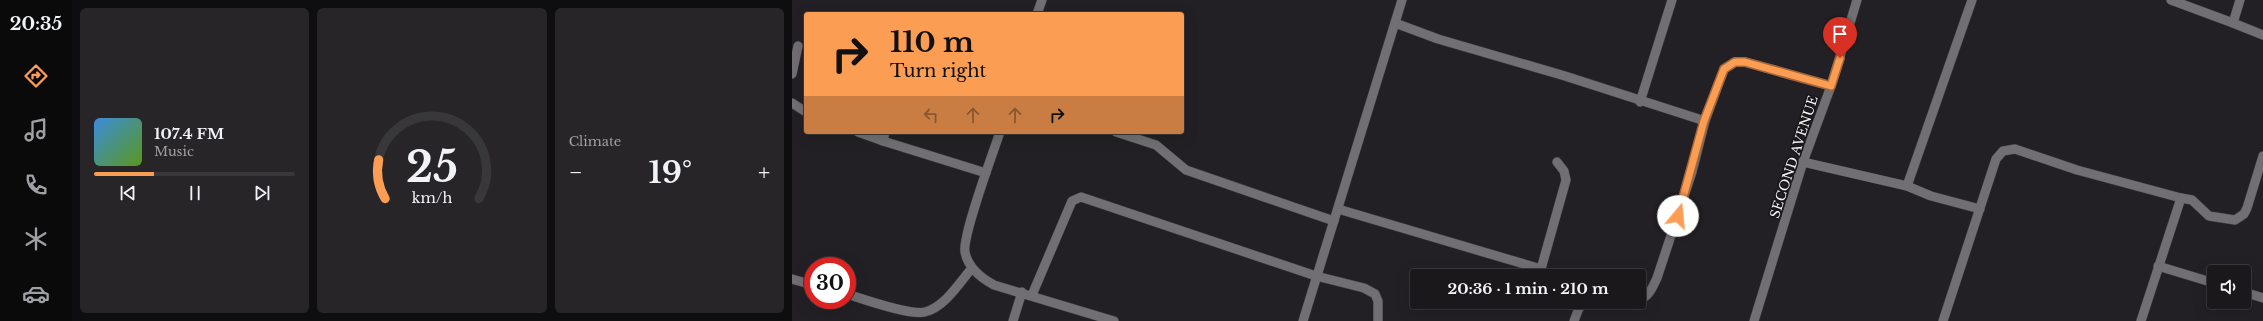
<!DOCTYPE html>
<html lang="en">
<head>
<meta charset="utf-8">
<style>
  :root { --surface:#1a181b; --page:#272528; --text:#f1f3f6; --muted:#9fa0a3; --line:#38373a; --accent:#fc9d54 }
  body { margin:0; font-family:"Libre Baskerville",serif; background:var(--page); color:var(--text); height:100vh; display:flex; flex-direction:column; font-size:15px; white-space:nowrap }
  * { box-sizing:border-box; margin:0 }
  p { font-size:13px; color:var(--muted) }
  .icon { flex:none; width:22px; height:22px; fill:none; stroke:currentColor; stroke-width:2; stroke-linecap:round; stroke-linejoin:round }
  .map { position:relative; flex:1; overflow:hidden }
  .drawer { display:flex; flex-direction:column; gap:8px; padding:8px; background:#0e0d0f; width:720px }
  .drawer>* { flex:none }
  .guide { position:absolute; left:12px; top:12px; width:380px; height:122px; border-radius:4px; box-shadow:0 4px 16px #0002,0 0 0 1px var(--line); background:#fc9d54; color:#111; overflow:hidden }
  .tools { position:absolute; left:1415px; top:265px; display:grid; gap:8px }
  .tools a { display:grid; place-items:center; width:44px; height:44px; border-radius:4px; background:var(--surface); box-shadow:0 4px 16px #0002,0 0 0 1px var(--line); font-size:20px }
  .speed { position:absolute; left:12px; top:257px; display:flex; gap:8px; font-size:20px; font-weight:700; text-align:center }
  .speed>* { display:grid; place-content:center; width:52px; height:52px; border-radius:50%; background:var(--surface); box-shadow:0 4px 16px #0002,0 0 0 1px var(--line); line-height:1 }
  .speed .limit { border:6px solid #d22; background:#fff; color:#111 }
  .pin { position:absolute; display:grid; place-items:center; width:34px; height:34px; color:#fff; margin:-41px -17px; border-radius:50% 50% 50% 0; rotate:-45deg; box-shadow:0 0 4px #0007 }
  .pin .icon { rotate:45deg }
  .me { position:absolute; width:44px; margin:-22px; rotate:17deg; stroke-linejoin:round; filter:drop-shadow(0 0 3px #0008) }
  .turn { display:flex; align-items:center; gap:14px; height:84px; padding:0 20px; font-size:18px }
  .turn .icon { width:52px; height:52px; stroke-width:2.5 }
  .turn b { display:block; font-size:28px; line-height:34px }
  .lanes { display:flex; align-items:center; height:38px; padding:0 20px; background:#0003; justify-content:center; gap:20px; direction:ltr }
  .lanes .off { opacity:.35 }
  .big { font-size:30px; font-weight:700; line-height:1.1 }
  .drawer .widget { flex:1; display:flex; flex-direction:column; justify-content:center; gap:6px; min-width:0; padding:0 14px; border-radius:6px; background:var(--page) }
  .drawer .dial { align-items:center; gap:0 }
  .dial svg { height:104px; overflow:visible; fill:none; stroke:var(--line); stroke-width:7; stroke-linecap:round; text-anchor:middle }
  .dial text { fill:var(--text); stroke:none }
  .song { display:flex; align-items:center; gap:12px }
  .cover { width:48px; height:48px; border-radius:6px; background:linear-gradient(135deg,hsl(210 70% 55%),hsl(90 70% 35%)) }
  .played { height:4px; border-radius:2px; background:linear-gradient(90deg,var(--accent) 30%,var(--line) 30%) }
  .keys { display:flex; justify-content:space-around; direction:ltr }
  .heat { display:flex; justify-content:space-between; align-items:center; font-size:22px; direction:ltr }
  .drawer .tiles { flex:1; display:grid; gap:8px; grid-template-columns:repeat(3,1fr) }
  .trip { position:absolute; left:618px; top:269px; width:236px; height:40px; border-radius:4px; background:var(--surface); box-shadow:0 4px 16px #0002,0 0 0 1px var(--line); font-weight:700; line-height:40px; text-align:center }
  main { display:flex; flex:1; min-height:0 }
  .menu { display:flex; flex-direction:column; width:72px; justify-content:space-around; align-items:center; background:#0a0a0b; color:var(--muted) }
  .menu .icon { width:28px; height:28px }
  .menu .active { color:var(--accent) }
  .menu b { font-size:18px; color:var(--text) }
  .map>svg:first-child { display:block }
  .lines { fill:none; stroke-linecap:round; stroke-linejoin:round }
  .minor-casing { stroke:#3f3d40; stroke-width:10 }
  .minor { stroke:#716f73; stroke-width:9 }
  .route-casing { stroke:#a46637; stroke-width:10 }
  .route { stroke:#fc9d54; stroke-width:7 }
  .labels { text-anchor:middle; dominant-baseline:central; stroke-width:3.5; stroke-linejoin:round; paint-order:stroke }
  .street-label { font-size:13px; fill:#f6f4f7; stroke:#19171a }
</style>
</head>
<body>
<main>
<nav class="menu">
<b>20:35</b>
<svg class="icon active" aria-label="directions" viewBox="0 0 24 24"><path d="M12 3l9 9-9 9-9-9zM9 14v-3h6M13 9l2 2-2 2"/></svg>
<svg class="icon" aria-label="music" viewBox="0 0 24 24"><path d="M9 18V5l10-2v13"/><circle cx="6" cy="18" r="3"/><circle cx="16" cy="16" r="3"/></svg>
<svg class="icon" aria-label="phone" viewBox="0 0 24 24"><path d="M5 4h4l2 5-3 2q2 4 5 5l2-3 5 2v4C11 20 4 13 5 4z"/></svg>
<svg class="icon" aria-label="climate" viewBox="0 0 24 24"><path d="M12 3v18M4 7l16 10M4 17L20 7"/></svg>
<svg class="icon" aria-label="car" viewBox="0 0 24 24"><path d="M5 17H2v-5l4-1 3-4h7l3 4 3 1v5h-3M9 17h6M6 11h13"/><circle cx="7" cy="17" r="2"/><circle cx="17" cy="17" r="2"/></svg>
</nav>
<section class="drawer">
<div class="tiles">
<div class="widget">
<div class="song"><i class="cover"></i><div><b>107.4 FM</b><p>Music</p></div></div>
<div class="played"></div>
<div class="keys"><svg class="icon" aria-label="previous" viewBox="0 0 24 24"><path d="M18 5L8 12l10 7zM5 5v14"/></svg><svg class="icon" aria-label="pause" viewBox="0 0 24 24"><path d="M8 5v14M16 5v14"/></svg><svg class="icon" aria-label="next" viewBox="0 0 24 24"><path d="M6 5l10 7-10 7zM19 5v14"/></svg></div>
</div>
<div class="widget dial"><svg viewBox="0 0 100 80">
<path d="M14 69A42 42 0 1 1 86 69"/>
<path d="M14 69A42 42 0 0 1 9 39" stroke="#fc9d54"/>
<text x="50" y="56" font-size="32" font-weight="700">25</text>
<text x="50" y="72" font-size="11">km/h</text>
</svg></div>
<div class="widget"><p>Climate</p>
<div class="heat"><a>−</a><b class="big">19°</b><a>+</a></div>
</div>
</div>
</section>
<div class="map">
<svg width="1471" height="321" viewBox="0 0 1471 321">
  <rect width="100%" height="100%" fill="#222024"/>
  <g class="lines">
    <defs>
      <g id="minor">
        <polyline points="1379,0 1441,23"/>
        <polyline points="1448,0 1441,23 1471,35"/>
        <polyline points="245,14 250,0"/>
        <polyline points="603,23 646,39 773,76 913,121"/>
        <polyline points="0,74 6,46"/>
        <polyline points="848,102 880,0"/>
        <polyline points="0,103 14,112"/>
        <polyline points="66,132 91,141"/>
        <polyline points="93,132 91,141 194,173"/>
        <path d="M208,132C201,153 170,236 173,252C176,268 189,278 202,285L322,321"/>
        <polyline points="324,132 364,145 394,170 542,221"/>
        <polyline points="1011,162 1115,186 1180,0"/>
        <polyline points="1115,186 1139,196 1188,209"/>
        <polyline points="546,209 749,269"/>
        <polyline points="1366,266 1422,283"/>
        <polyline points="756,276 751,274 749,269 774,180 772,171 765,162"/>
        <polyline points="0,279 21,285"/>
        <polyline points="1452,292 1471,298"/>
        <path d="M55,294C71,299 119,316 133,312C153,307 168,282 180,268"/>
        <polyline points="240,295 280,201 289,197 524,276 572,288 583,294 586,301 586,321"/>
        <path d="M847,299C857,298 861,286 865,278L900,172L913,121L932,69L943,62H953L1039,86"/>
        <polyline points="221,321 230,292"/>
        <polyline points="511,321 610,0"/>
        <polyline points="782,321 787,308 794,302"/>
        <polyline points="962,321 1011,162 1039,86 1065,0"/>
        <polyline points="1151,321 1204,159 1211,151 1223,149 1285,170 1389,198"/>
        <polyline points="1349,321 1389,198 1400,200 1417,216 1443,220 1452,214 1455,208 1471,156"/>
      </g>
    </defs>
    <use href="#minor" class="minor-casing"/>
    <use href="#minor" class="minor"/>
  </g>
  <g class="lines">
    <defs>
      <polyline id="route" points="886,216 912,121 932,69 943,62 953,62 1039,86 1048,58"/>
    </defs>
    <use href="#route" class="route-casing"/>
    <use href="#route" class="route"/>
  </g>
  <g class="labels">
    <g class="street-label">
      <text transform="translate(1002 157) rotate(-72)">SECOND AVENUE</text>
    </g>
  </g>
</svg>
<div class="tools">
<a><svg class="icon" aria-label="sound" viewBox="0 0 24 24"><path d="M4 9h4l5-4v14l-5-4H4zM17 9q2 3 0 6"/></svg></a>
</div>
<div class="speed"><div class="limit">30</div></div>
<div class="pin" style="left:1048px;top:58px;background:#d93025"><svg class="icon" aria-label="arrive" viewBox="0 0 24 24"><path d="M6 21V4h12l-3 4 3 4H6"/></svg></div>
<svg class="me" style="left:886px;top:216px" viewBox="-20 -20 40 40"><circle r="19" fill="#fff"/><path d="M0-13L10 11 0 6-10 11z" fill="#fc9d54"/></svg>
<div class="trip">20:36 · 1 min · 210 m</div>
<div class="guide">
<div class="turn"><svg class="icon" aria-label="right" viewBox="0 0 24 24"><path d="M7 20v-9h11M14 6l5 5-5 5"/></svg><div><b>110 m</b>Turn right</div></div>
<div class="lanes"><svg class="icon off" aria-label="left" viewBox="0 0 24 24"><path d="M17 20v-9H6M10 6l-5 5 5 5"/></svg><svg class="icon off" aria-label="ahead" viewBox="0 0 24 24"><path d="M12 20V5M6 11l6-6 6 6"/></svg><svg class="icon off" aria-label="ahead" viewBox="0 0 24 24"><path d="M12 20V5M6 11l6-6 6 6"/></svg><svg class="icon" aria-label="right" viewBox="0 0 24 24"><path d="M7 20v-9h11M14 6l5 5-5 5"/></svg></div>
</div>
</div>
</main>
</body>
</html>
